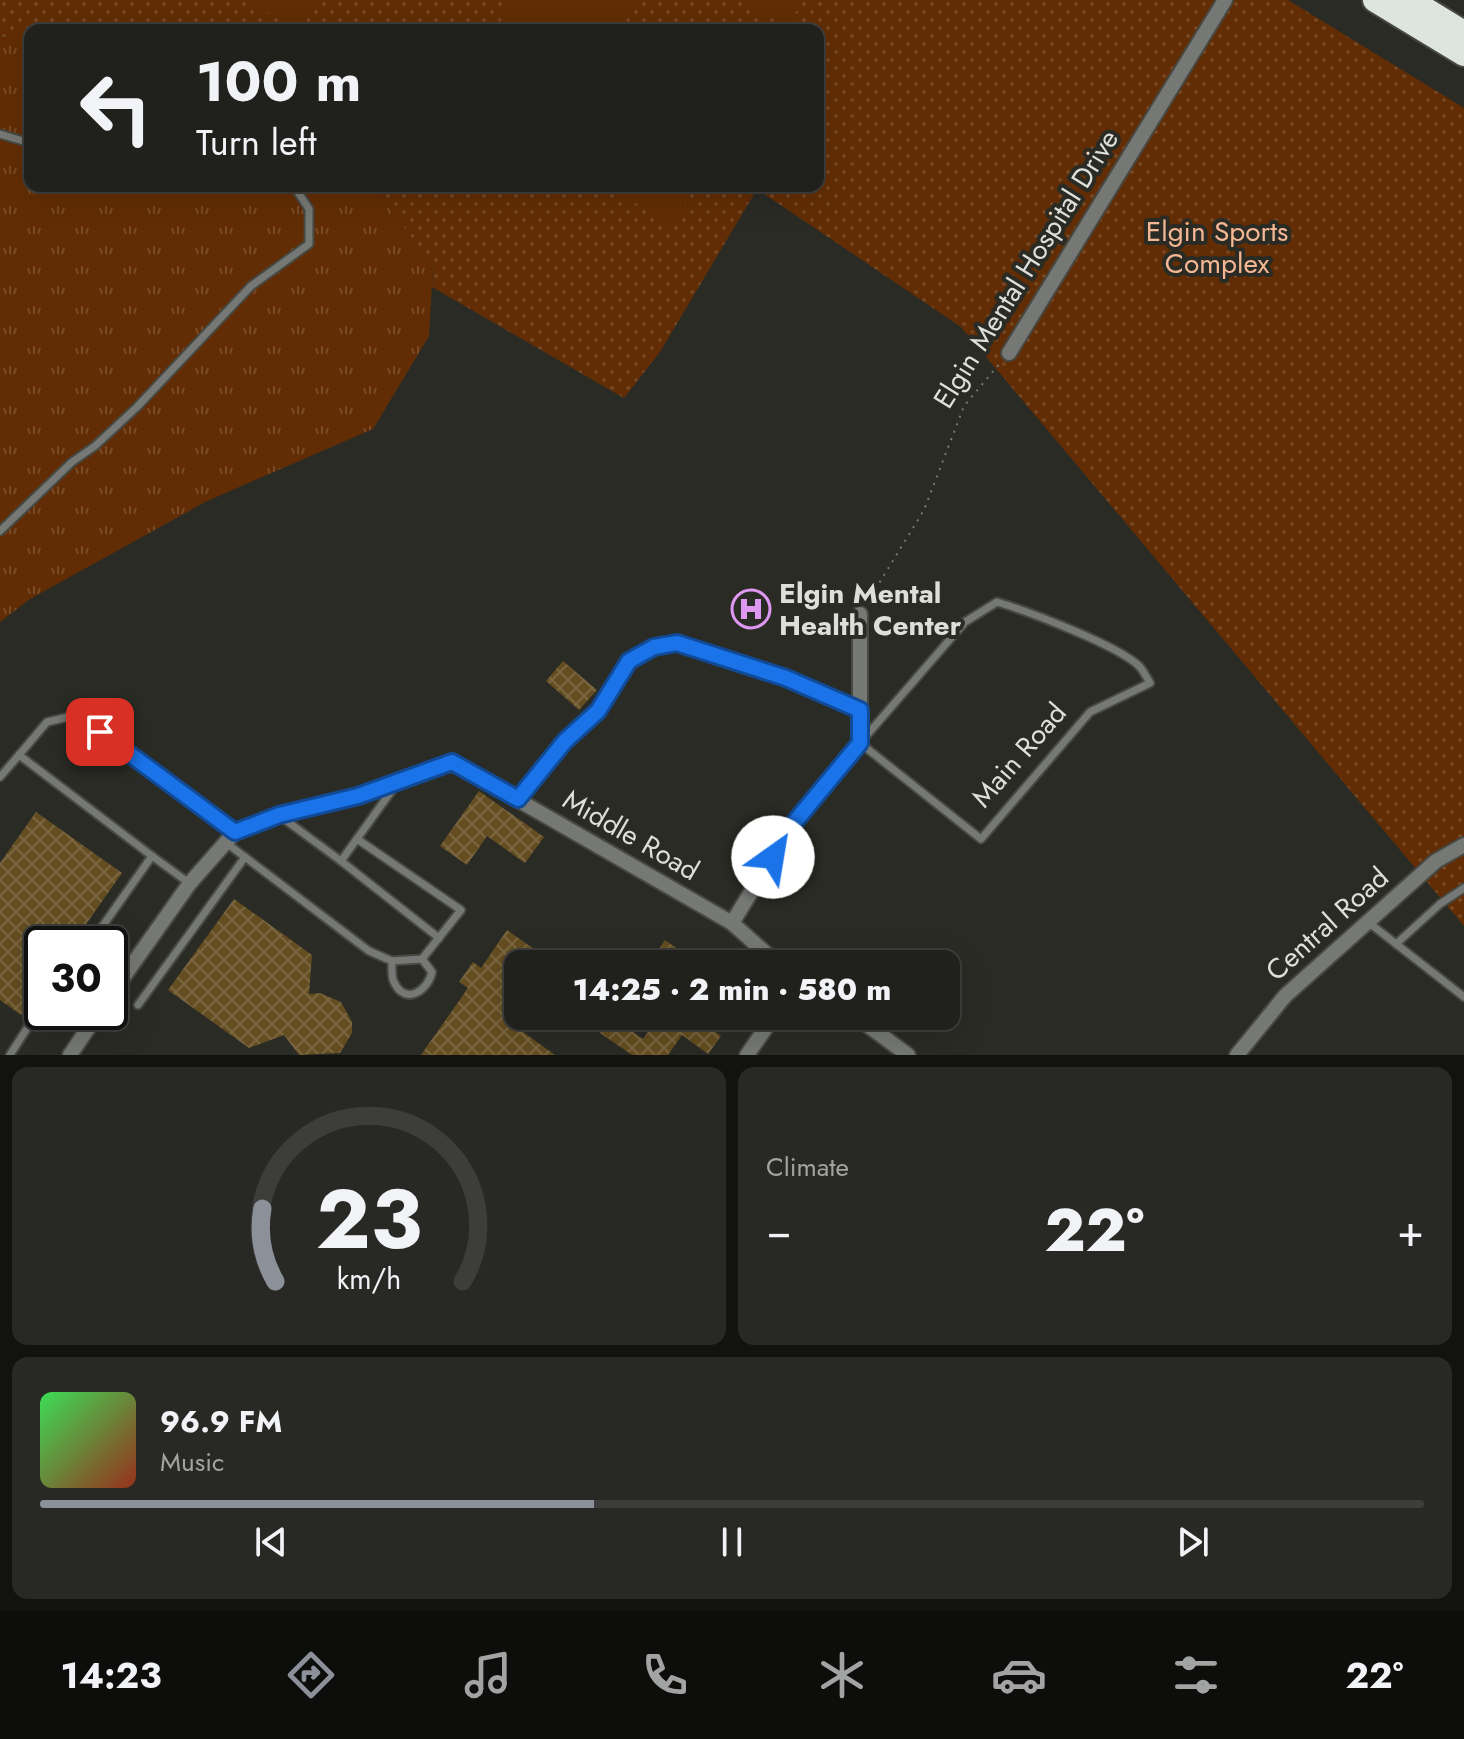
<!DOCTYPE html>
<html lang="en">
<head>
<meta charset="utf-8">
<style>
  :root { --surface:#20201c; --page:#282825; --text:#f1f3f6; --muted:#a2a3a3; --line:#3d3e3b; --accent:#8c9099 }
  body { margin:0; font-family:Jost,sans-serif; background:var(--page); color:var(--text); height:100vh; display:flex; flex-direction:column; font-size:30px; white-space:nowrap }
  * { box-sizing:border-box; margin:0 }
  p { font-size:26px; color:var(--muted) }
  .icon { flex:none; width:44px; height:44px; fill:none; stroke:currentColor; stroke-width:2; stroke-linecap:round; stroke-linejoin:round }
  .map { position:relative; height:1055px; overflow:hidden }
  .side { display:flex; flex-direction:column; gap:12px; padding:12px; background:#12120f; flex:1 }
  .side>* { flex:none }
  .hud { position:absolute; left:24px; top:24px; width:800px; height:168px; border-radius:16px; box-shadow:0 8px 32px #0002,0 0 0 2px var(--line); background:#20201c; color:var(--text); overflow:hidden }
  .speed { position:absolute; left:24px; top:926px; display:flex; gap:16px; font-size:40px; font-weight:700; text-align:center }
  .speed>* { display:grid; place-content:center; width:104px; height:104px; border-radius:50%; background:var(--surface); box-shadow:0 8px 32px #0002,0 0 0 2px var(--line); line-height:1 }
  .speed .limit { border:4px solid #111; border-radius:12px; background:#fff; color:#111 }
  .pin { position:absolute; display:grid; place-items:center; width:68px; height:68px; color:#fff; margin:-34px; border-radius:16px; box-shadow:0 4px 12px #0006 }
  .me { position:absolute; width:88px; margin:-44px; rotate:32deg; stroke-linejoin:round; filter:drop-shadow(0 0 6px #0008) }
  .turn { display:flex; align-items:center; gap:28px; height:168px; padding:0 40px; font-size:36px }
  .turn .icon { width:104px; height:104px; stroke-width:2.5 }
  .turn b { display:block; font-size:56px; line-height:68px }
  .big { font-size:60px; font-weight:800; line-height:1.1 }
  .side .widget { flex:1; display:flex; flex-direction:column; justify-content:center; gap:12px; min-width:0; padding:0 28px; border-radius:16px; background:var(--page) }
  .side .dial { align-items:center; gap:0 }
  .dial svg { height:208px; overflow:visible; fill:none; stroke:var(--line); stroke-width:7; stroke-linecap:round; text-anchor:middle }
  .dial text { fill:var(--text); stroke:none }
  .song { display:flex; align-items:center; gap:24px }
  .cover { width:96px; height:96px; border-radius:12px; background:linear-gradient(135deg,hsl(130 70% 55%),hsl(10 70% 35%)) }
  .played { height:8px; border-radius:4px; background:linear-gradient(90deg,var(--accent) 40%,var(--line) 40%) }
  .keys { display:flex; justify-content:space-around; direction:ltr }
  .heat { display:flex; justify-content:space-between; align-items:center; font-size:44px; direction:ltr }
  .side .tiles { flex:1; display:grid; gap:12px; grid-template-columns:1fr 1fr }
  .widget:last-child { grid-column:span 2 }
  .trip { position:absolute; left:504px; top:950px; width:456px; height:80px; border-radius:16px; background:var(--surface); box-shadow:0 8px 32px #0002,0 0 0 2px var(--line); font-weight:800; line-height:80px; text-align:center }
  .tab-bar { display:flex; height:128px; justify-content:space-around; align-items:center; background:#0d0d0b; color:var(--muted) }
  .tab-bar .icon { width:56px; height:56px }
  .tab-bar .current { color:var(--accent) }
  .tab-bar b { font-size:36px; color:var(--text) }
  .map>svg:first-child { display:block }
  .grass { fill:url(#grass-tufts) }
  .park { fill:url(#park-dots) }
  .garden { fill:#622d04 }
  .building { fill:url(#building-cross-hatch) }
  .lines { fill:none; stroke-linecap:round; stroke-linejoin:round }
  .service-casing { stroke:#474842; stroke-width:11 }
  .minor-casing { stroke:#474842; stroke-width:18 }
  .motorway-casing { stroke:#474842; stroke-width:28 }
  .path { stroke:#797a75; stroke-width:2; stroke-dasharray:2 6; stroke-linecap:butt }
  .service { stroke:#757875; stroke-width:7 }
  .minor { stroke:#757875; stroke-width:14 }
  .motorway { stroke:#dee4de; stroke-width:24 }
  .route-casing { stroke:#114b97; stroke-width:20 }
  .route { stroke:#1a73e8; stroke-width:14 }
  .labels { text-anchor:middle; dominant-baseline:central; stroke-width:8; stroke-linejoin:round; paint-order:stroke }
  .park-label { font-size:28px; fill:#f4b793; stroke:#2a2b25 }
  .street-label { font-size:28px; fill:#dededa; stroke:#2a2b25 }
  .poi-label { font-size:28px; font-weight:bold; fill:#dededa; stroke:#2a2b25; text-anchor:start }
</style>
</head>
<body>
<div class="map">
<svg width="1464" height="1055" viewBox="0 0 1464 1055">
  <defs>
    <pattern id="grass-tufts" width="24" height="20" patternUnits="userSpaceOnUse" patternTransform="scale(2)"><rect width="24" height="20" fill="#622d04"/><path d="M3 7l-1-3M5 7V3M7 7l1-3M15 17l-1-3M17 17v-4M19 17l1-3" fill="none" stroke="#784b28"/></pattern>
    <pattern id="park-dots" width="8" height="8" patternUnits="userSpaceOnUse" patternTransform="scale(2)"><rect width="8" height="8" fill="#622d04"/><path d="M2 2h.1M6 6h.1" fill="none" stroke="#784b28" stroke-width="1.8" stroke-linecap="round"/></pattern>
    <pattern id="building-cross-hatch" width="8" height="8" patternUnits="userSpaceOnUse" patternTransform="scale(2)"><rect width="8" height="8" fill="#644d20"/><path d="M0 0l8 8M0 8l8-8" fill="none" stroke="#7a6640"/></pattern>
  </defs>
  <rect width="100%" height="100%" fill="#2a2b25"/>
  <polygon class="grass" points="27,30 30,186 373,186 433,265 429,336 373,429 207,501 30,599 0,622 0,38"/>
  <polygon class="park" points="0,0 1288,0 1464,108 1464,926 961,327 757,189 660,352 624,398 432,287 433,265 373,186 818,186 818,30 27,30 0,38"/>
  <g class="garden">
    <polygon points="246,0 318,0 301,30 297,30"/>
    <polygon points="513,0 637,0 621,30 495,30"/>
    <polygon points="740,0 803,0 787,27"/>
    <polygon points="607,186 696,186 673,225"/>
  </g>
  <g class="building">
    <polygon points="563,661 597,690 579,710 546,681"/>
    <polygon points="479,791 544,837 525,863 487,836 467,865 440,846"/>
    <polygon points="36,812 122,873 72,944 42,944 42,986 21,1015 0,1000 0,863"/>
    <polygon points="234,899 312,955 309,994 320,993 341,1002 352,1022 352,1033 340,1053 299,1055 284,1035 249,1048 168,990"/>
    <polygon points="507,930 534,949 523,964 518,964 518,972 505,991 518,1000 518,1015 512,1024 555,1055 421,1055 468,988 459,982 473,962 481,968"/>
    <polygon points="665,940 698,964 665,964 654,956"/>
    <polygon points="659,1016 693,1016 721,1036 708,1054 682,1035 668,1055 632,1055 600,1033 611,1017 643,1039"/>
  </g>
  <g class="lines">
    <defs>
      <g id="service">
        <polyline points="0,134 30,143"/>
        <polyline points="0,531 72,462 95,446 137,407 251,286 309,244 309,209 294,186"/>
        <path d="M997,602C1027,611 1120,646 1140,667C1144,672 1147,678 1150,683L1090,712L981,839L860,743L965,622Z"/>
        <polyline points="19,755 47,722 77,715 235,832"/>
        <polyline points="0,777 19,755 152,856 90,944"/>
        <polyline points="518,799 565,741 598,711 629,661 654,647 677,643 786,678 860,710"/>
        <polyline points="280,816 341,861 395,786"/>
        <polyline points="225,842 369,951 392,961 422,959 461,910 357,839"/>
        <polyline points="152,856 189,883"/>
        <polyline points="341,861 439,938"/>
        <polyline points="1368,922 1464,997"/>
        <polyline points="1396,944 1440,904 1464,888"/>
        <path d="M392,961C392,967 391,977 394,982C405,1006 428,991 432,972L422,959"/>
        <polyline points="138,1005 245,857"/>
        <polyline points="10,1055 42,1005"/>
      </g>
      <g id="minor">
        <polyline points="1009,353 1225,0"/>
        <polyline points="732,923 793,824 860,743 860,614"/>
        <polyline points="110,996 190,883 235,832 279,815 358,796 452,762 732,923 778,964"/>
        <polyline points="855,1016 908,1055"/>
        <polyline points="70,1055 99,1012"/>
        <polyline points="747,1055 774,1016"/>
        <polyline points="1237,1055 1285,996 1436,861 1464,845"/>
      </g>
      <g id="motorway">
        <polyline points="1375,0 1464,54"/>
        <polyline points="1410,0 1464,33"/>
      </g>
    </defs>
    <use href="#service" class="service-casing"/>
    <use href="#minor" class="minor-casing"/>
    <use href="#motorway" class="motorway-casing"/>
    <polyline class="path" points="867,603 924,510 964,406 1001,362"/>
    <use href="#service" class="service"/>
    <use href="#minor" class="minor"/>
    <use href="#motorway" class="motorway"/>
  </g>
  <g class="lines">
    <defs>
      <polyline id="route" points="100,732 235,832 279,815 358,796 452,762 518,799 565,741 598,711 629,661 654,647 677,643 786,678 860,710 860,743 793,824 773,857"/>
    </defs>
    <use href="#route" class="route-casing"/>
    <use href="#route" class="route"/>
  </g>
  <defs>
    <symbol id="hospital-ring" viewBox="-11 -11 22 22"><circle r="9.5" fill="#2a2b25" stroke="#de98f2" stroke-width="1.5"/><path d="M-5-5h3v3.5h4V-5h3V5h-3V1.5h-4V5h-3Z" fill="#de98f2"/></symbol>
  </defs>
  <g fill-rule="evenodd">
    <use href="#hospital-ring" x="729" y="587" width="44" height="44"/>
  </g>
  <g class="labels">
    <g class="park-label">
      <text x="1217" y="231">Elgin Sports<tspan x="1217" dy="32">Complex</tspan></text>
    </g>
    <g class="street-label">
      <text transform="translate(1026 269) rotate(-58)">Elgin Mental Hospital Drive</text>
      <text transform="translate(1019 755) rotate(-49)">Main Road</text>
      <text transform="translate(631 835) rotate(30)">Middle Road</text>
      <text transform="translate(1327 924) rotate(-42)">Central Road</text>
    </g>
    <g class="poi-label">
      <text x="779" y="593">Elgin Mental<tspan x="779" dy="32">Health Center</tspan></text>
    </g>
  </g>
</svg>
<div class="speed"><div class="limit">30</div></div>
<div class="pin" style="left:100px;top:732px;background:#d93025"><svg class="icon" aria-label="arrive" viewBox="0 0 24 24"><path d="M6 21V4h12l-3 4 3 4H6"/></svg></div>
<svg class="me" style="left:773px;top:857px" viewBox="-20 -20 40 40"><circle r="19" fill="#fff"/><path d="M0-13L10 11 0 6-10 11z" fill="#1a73e8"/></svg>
<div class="trip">14:25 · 2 min · 580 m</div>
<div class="hud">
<div class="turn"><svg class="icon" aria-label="left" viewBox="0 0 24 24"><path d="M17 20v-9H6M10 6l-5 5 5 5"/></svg><div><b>100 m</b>Turn left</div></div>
</div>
</div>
<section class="side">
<div class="tiles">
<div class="widget dial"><svg viewBox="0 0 100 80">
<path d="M14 69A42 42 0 1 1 86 69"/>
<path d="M14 69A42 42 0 0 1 9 41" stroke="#8c9099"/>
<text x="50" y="56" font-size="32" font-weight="700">23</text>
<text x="50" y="72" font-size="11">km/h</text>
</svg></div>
<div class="widget"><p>Climate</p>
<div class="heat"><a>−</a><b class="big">22°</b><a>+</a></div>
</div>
<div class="widget">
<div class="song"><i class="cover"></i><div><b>96.9 FM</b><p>Music</p></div></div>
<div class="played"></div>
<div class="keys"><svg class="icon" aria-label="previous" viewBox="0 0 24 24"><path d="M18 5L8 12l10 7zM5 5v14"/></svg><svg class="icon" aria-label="pause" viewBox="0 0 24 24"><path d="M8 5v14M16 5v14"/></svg><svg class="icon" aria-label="next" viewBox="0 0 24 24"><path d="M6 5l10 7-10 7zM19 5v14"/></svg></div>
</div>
</div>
</section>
<nav class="tab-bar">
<b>14:23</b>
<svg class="icon current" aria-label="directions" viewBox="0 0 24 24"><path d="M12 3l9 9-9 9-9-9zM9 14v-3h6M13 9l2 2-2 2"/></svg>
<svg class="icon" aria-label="music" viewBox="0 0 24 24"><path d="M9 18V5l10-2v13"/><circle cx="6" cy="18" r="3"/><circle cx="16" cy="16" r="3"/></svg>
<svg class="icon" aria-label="phone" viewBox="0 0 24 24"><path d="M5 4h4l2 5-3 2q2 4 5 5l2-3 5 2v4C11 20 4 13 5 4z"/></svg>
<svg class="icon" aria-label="climate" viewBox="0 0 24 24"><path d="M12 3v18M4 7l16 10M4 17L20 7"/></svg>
<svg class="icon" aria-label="car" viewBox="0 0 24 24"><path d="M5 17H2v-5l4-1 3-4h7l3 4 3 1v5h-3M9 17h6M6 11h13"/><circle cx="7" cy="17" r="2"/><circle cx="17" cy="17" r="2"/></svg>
<svg class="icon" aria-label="filters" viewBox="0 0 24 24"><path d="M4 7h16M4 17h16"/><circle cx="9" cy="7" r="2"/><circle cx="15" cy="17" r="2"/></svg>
<b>22°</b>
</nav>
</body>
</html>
